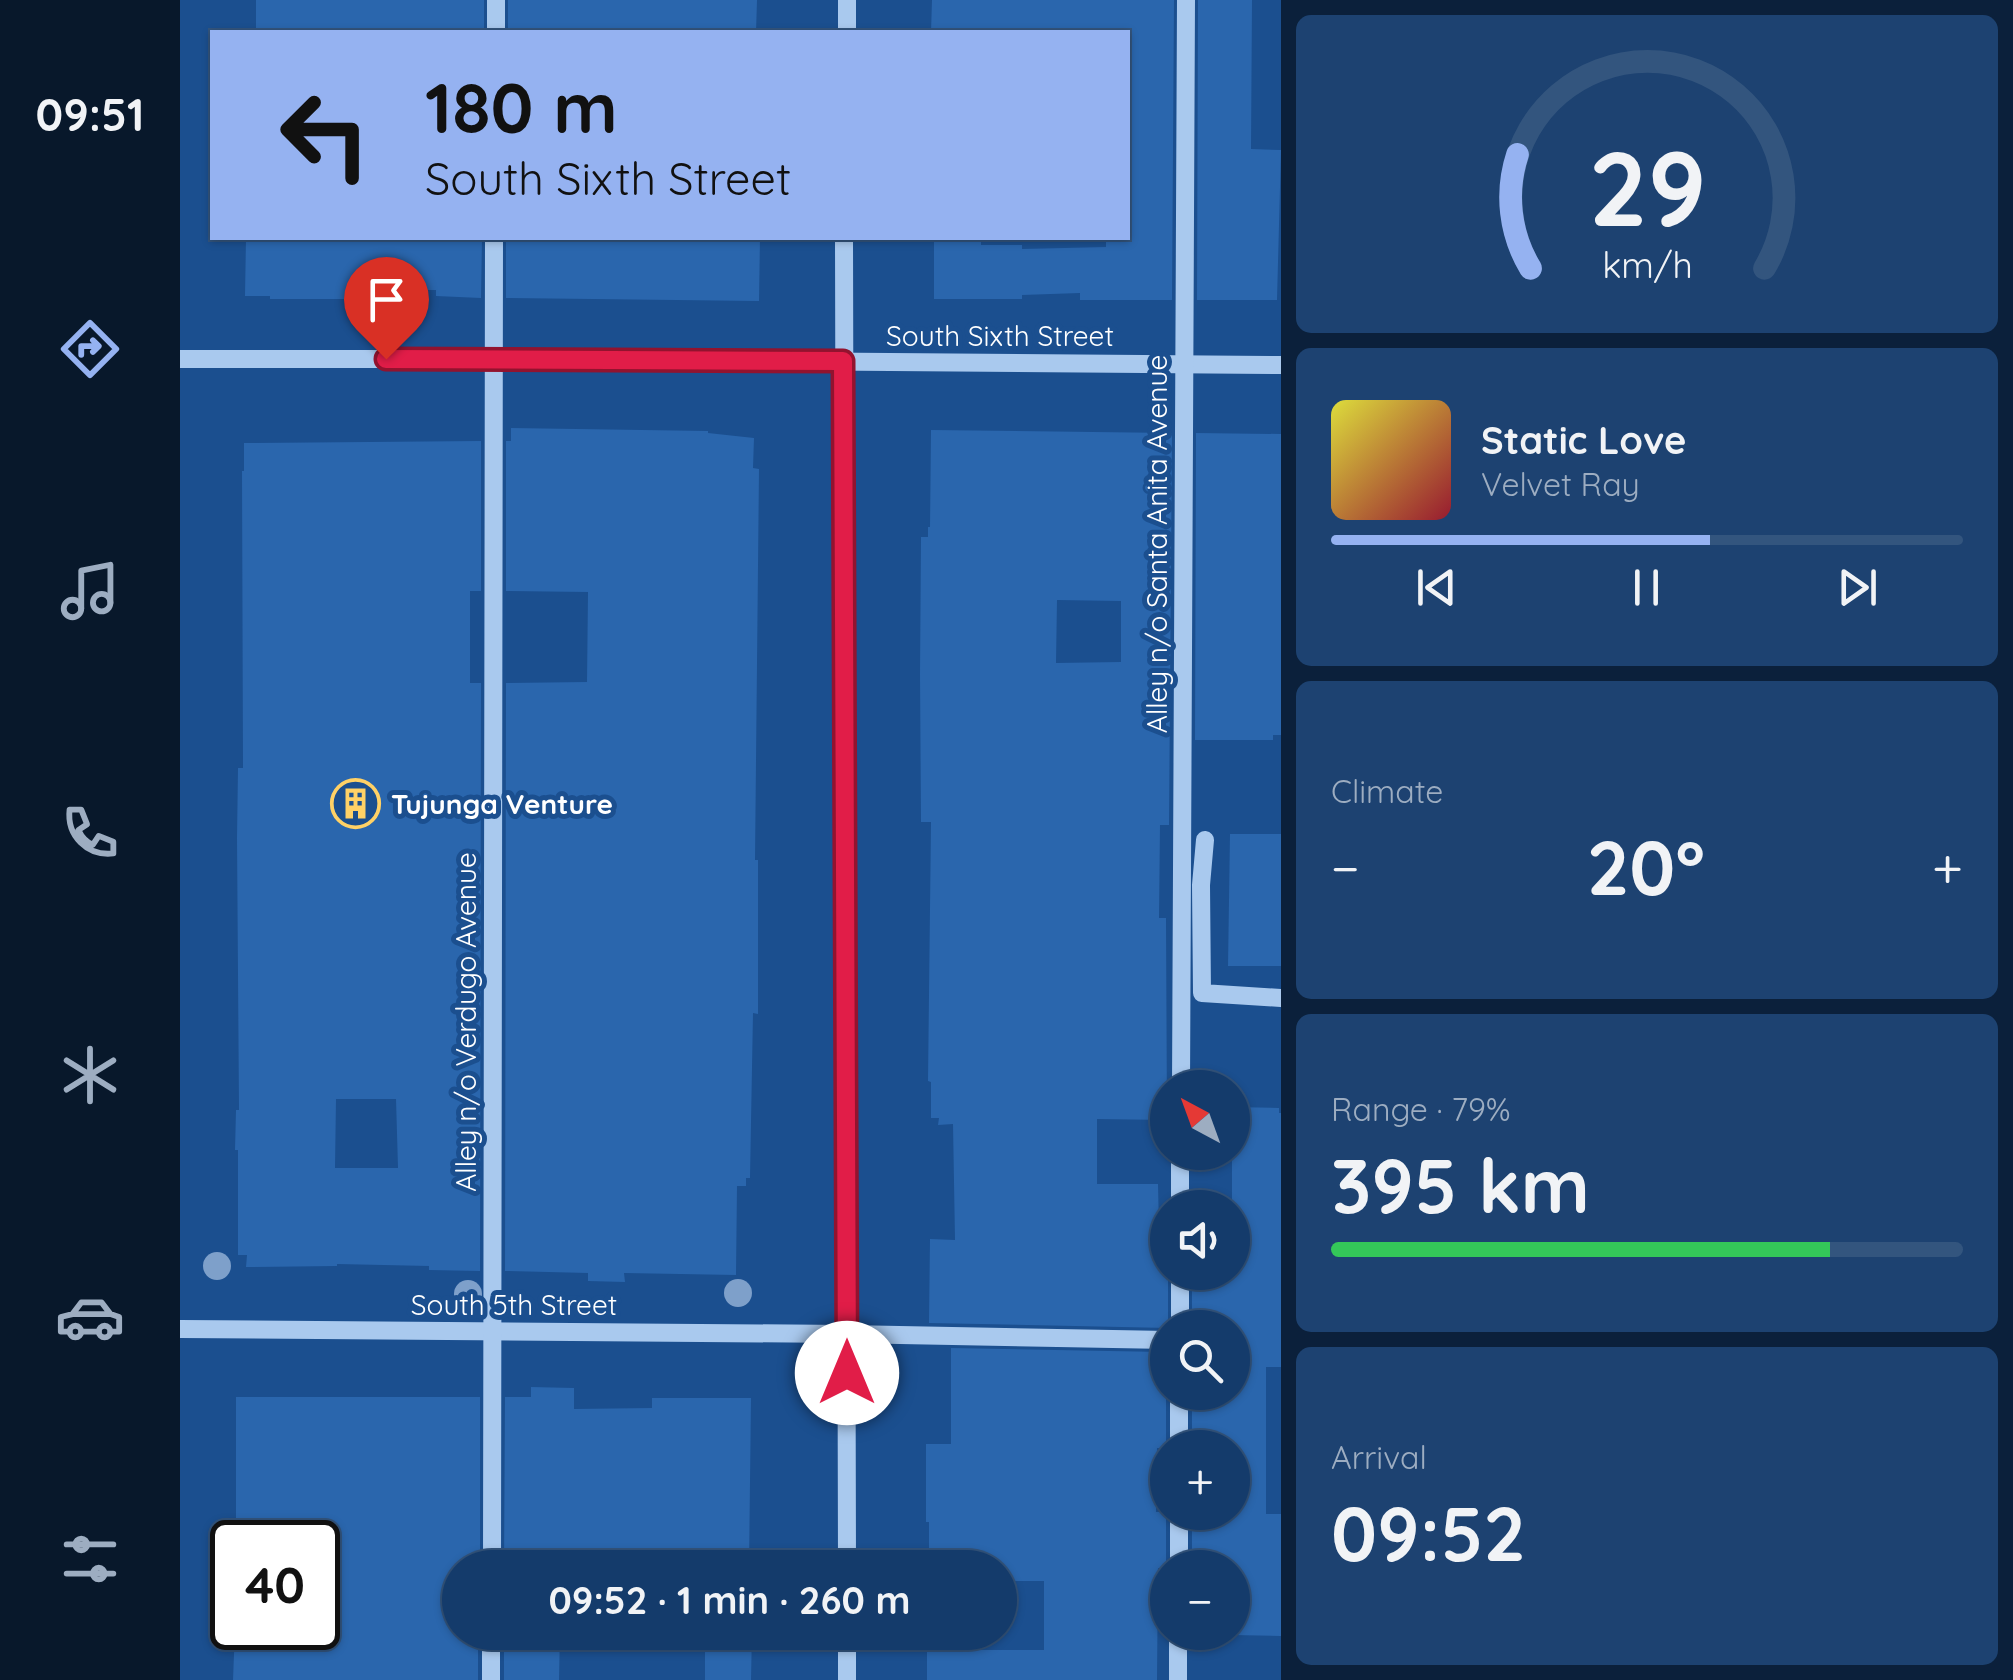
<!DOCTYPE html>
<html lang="en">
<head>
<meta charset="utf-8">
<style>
  :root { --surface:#143b6b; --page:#1d4271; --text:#f1f3f6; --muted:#9dadc1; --line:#33557e; --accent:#95b2f1 }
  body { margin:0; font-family:Quicksand,sans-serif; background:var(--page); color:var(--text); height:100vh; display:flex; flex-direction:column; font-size:38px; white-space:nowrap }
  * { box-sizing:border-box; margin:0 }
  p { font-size:32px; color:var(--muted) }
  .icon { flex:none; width:55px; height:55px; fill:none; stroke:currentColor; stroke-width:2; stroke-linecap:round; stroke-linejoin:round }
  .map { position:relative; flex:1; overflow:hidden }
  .drawer { display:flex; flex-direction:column; gap:15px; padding:15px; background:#0b203b; width:732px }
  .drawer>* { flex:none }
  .banner { position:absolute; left:30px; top:30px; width:920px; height:210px; border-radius:0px; box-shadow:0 2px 8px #0004,0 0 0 2px var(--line); background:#95b2f1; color:#111; overflow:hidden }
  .needle { width:65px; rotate:319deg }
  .tools { position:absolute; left:970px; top:1070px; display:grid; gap:20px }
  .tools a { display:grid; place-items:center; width:100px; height:100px; border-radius:50%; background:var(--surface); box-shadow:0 2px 8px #0004,0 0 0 2px var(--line); font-size:50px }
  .speed { position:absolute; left:30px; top:1520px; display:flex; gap:20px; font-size:50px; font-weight:700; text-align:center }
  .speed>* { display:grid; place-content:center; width:130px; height:130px; border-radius:50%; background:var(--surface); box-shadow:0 2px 8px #0004,0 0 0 2px var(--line); line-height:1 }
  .speed .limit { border:5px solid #111; border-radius:15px; background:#fff; color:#111 }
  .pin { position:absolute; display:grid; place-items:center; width:85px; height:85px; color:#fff; margin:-102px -42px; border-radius:50% 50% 50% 0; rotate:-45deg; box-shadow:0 0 10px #0007 }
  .pin .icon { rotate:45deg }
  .me { position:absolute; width:110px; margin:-55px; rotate:0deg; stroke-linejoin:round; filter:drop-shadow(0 0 8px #0008) }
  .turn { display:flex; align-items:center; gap:35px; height:210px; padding:0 50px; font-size:45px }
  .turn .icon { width:130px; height:130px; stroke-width:2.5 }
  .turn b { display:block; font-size:70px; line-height:85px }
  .big { font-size:75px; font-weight:700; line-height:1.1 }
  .drawer .widget { flex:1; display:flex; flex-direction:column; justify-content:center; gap:15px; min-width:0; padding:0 35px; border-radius:15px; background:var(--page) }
  .drawer .dial { align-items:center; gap:0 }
  .dial svg { height:260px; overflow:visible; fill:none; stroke:var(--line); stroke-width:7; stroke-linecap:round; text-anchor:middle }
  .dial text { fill:var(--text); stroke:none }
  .song { display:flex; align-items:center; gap:30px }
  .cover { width:120px; height:120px; border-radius:15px; background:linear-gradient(135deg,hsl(60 70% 55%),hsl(350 70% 35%)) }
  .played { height:10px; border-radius:5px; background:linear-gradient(90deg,var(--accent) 60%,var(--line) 60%) }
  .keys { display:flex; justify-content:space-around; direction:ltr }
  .heat { display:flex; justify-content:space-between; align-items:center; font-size:55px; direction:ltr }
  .charge { height:15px; border-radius:8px; background:linear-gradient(90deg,#34c759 79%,var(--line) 0) }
  .trip { position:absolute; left:262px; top:1550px; width:575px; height:100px; border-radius:50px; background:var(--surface); box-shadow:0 2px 8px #0004,0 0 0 2px var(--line); font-weight:700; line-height:100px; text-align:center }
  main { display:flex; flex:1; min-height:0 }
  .tab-bar { display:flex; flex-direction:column; width:180px; justify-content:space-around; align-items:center; background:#08182b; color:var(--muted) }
  .tab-bar .icon { width:70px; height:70px }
  .tab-bar .current { color:var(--accent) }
  .tab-bar b { font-size:45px; color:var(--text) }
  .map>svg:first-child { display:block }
  .building { fill:#2a66ad; fill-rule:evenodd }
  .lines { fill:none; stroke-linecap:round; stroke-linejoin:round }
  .minor { stroke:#a9c9ee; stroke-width:18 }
  .tree { fill:#7ea0ca }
  .route-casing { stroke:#92132f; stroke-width:25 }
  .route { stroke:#e11d48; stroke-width:18 }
  .labels { text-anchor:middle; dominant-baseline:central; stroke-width:10; stroke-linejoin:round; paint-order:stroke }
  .street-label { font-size:28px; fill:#fff; stroke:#1b4f8f }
  .poi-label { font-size:28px; font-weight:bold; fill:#fff; stroke:#1b4f8f; text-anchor:start }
</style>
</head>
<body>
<main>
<nav class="tab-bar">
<b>09:51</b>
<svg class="icon current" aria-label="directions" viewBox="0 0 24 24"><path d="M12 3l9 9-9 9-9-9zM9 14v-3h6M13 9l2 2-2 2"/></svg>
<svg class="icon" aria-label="music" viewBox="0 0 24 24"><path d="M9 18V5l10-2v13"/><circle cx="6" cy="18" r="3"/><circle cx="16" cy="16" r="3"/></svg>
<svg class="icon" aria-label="phone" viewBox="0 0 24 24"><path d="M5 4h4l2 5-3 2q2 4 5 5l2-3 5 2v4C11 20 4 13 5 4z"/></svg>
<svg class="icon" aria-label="climate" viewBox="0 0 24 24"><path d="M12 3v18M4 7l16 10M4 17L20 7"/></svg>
<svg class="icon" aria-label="car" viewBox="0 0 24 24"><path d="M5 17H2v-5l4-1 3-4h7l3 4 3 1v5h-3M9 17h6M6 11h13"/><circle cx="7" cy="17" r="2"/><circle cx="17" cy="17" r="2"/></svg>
<svg class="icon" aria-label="filters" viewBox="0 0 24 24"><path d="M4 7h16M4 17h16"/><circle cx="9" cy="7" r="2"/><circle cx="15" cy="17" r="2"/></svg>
</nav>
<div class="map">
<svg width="1101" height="1680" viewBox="0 0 1101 1680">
  <rect width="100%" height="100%" fill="#1b4f8f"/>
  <g class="building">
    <polygon points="76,0 304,0 304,32 76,31"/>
    <polygon points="328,0 577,0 576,32 328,32"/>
    <polygon points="752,0 994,0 992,300 900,300 900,293 842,295 842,299 754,299 754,238 801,238 801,245 842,245 842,249 926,247 926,240 944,240 944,238 948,238 948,32 751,32"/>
    <polygon points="1018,0 1072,0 1071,149 1101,150 1097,300 1017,300"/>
    <polygon points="66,238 302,238 301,298 256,296 256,290 196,290 196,299 90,299 90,296 65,296"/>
    <polygon points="326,238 580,238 579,301 326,298"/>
    <polygon points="331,428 528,431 528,433 574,438 573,468 579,469 575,860 578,860 578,1014 573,1013 570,1178 566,1178 566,1186 557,1186 556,1275 444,1273 445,1282 408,1281 408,1273 325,1271 326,683 407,682 408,592 326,591 326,441 331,441"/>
    <path d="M751,430L992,433L989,825H980L979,918H986L987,1120L917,1119V1184H978L980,1272H988V1328L749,1323L750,1239L775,1240L773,1124L758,1125L759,1118H751V1082L748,1081L751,822H741L740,674L741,537H748V527H750ZM877,600L941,601V662L876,663Z"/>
    <polygon points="1016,433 1101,434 1101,735 1093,735 1093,740 1015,740"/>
    <path d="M301,441V591H290V683H301L300,1271L249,1270V1266L157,1264V1266L66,1267L67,1255H58V1150H55L56,1110H59L57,838L58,768H63L62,471H64V443ZM156,1099H216L218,1168H155Z"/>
    <polygon points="1050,834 1101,834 1101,966 1048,966"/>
    <polygon points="1052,1107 1099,1108 1099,1113 1101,1113 1101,1367 1086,1367 1086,1514 1101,1514 1101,1636 1052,1635 1052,1568 1012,1568 1012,1512 1052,1512 1052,1448 1012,1448 1012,1392 1052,1392 1052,1328 1012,1328 1012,1272 1052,1272"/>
    <polygon points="771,1348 983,1352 982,1392 986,1392 986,1448 977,1448 976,1512 986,1512 986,1568 978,1568 977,1680 747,1680 747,1650 864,1650 864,1581 820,1581 820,1568 749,1568 749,1522 746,1522 746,1444 771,1444"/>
    <polygon points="351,1387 394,1388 394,1409 472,1408 472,1398 571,1398 569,1568 324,1568 325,1397 351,1397"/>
    <polygon points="56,1397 300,1397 300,1568 280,1568 280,1632 298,1632 298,1680 53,1680 55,1628 138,1628 138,1542 56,1542"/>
    <polygon points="324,1632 380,1632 379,1680 324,1680"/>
    <polygon points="525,1632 572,1632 571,1680 525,1680"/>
  </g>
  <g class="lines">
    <g class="minor">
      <polyline points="316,32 316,0"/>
      <polyline points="667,32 667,0"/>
      <polyline points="664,238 667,1568"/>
      <polyline points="0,359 312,359 1101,365"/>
      <polyline points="1025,840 1021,885 1022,993 1101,998"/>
      <polyline points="1001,1088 1006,0"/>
      <polyline points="1000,1208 1000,1152"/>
      <polyline points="1000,1328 1000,1272"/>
      <polyline points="0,1329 667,1334 988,1340"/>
      <polyline points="999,1448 999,1392"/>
      <polyline points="312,1568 314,238"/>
      <polyline points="999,1568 999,1512"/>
      <polyline points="311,1680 311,1632"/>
      <polyline points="667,1680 667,1632"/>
      <polyline points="998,1680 998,1632"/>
    </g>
  </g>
  <g class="tree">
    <circle cx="37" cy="1266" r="14"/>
    <circle cx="558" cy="1293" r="14"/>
    <circle cx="288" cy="1294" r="14"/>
  </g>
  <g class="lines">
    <defs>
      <polyline id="route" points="206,359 663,361 667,1373"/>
    </defs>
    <use href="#route" class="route-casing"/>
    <use href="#route" class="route"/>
  </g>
  <defs>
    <symbol id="building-ring" viewBox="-11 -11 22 22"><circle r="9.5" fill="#1b4f8f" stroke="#ffd166" stroke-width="1.5"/><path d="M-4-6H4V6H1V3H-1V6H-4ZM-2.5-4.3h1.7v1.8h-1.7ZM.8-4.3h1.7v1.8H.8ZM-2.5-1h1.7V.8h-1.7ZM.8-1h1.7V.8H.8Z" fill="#ffd166"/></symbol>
  </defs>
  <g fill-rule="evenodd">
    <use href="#building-ring" x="148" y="776" width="55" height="55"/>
  </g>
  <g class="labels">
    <g class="street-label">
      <text x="820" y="335">South Sixth Street</text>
      <text transform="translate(976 544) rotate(-90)">Alley n/o Santa Anita Avenue</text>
      <text transform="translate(285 1022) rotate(-90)">Alley n/o Verdugo Avenue</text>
      <text x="334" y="1304">South 5th Street</text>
    </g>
    <g class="poi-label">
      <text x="211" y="803">Tujunga Venture</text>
    </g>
  </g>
</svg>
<div class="tools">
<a><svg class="needle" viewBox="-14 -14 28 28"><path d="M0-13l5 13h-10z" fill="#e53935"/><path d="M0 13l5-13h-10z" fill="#9dadc1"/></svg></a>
<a><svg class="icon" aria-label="sound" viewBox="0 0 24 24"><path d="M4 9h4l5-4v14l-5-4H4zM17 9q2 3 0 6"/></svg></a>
<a><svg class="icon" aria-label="search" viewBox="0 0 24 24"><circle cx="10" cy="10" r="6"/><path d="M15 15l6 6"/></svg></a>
<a>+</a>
<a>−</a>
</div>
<div class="speed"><div class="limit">40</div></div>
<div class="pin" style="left:206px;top:359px;background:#d93025"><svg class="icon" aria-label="arrive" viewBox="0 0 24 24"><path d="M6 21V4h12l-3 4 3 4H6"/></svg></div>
<svg class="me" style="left:667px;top:1373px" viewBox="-20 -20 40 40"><circle r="19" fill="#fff"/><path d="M0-13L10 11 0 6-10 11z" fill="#e11d48"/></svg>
<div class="trip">09:52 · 1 min · 260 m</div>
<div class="banner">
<div class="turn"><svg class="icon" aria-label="left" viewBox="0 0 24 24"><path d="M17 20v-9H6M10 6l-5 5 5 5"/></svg><div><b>180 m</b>South Sixth Street</div></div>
</div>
</div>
<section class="drawer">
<div class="widget dial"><svg viewBox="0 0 100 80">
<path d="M14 69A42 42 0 1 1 86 69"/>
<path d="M14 69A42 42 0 0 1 10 34" stroke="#95b2f1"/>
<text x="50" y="56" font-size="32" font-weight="700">29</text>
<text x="50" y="72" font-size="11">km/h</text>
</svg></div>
<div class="widget">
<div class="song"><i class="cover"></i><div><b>Static Love</b><p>Velvet Ray</p></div></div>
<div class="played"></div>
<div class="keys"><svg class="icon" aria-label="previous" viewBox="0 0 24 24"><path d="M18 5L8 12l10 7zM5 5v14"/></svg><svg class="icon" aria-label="pause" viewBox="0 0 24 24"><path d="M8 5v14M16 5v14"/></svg><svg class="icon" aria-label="next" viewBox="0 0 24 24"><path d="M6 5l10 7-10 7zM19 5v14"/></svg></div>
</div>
<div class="widget"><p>Climate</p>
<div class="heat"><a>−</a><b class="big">20°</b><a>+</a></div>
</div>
<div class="widget"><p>Range · 79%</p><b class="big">395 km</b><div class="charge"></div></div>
<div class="widget"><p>Arrival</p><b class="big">09:52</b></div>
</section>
</main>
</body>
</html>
